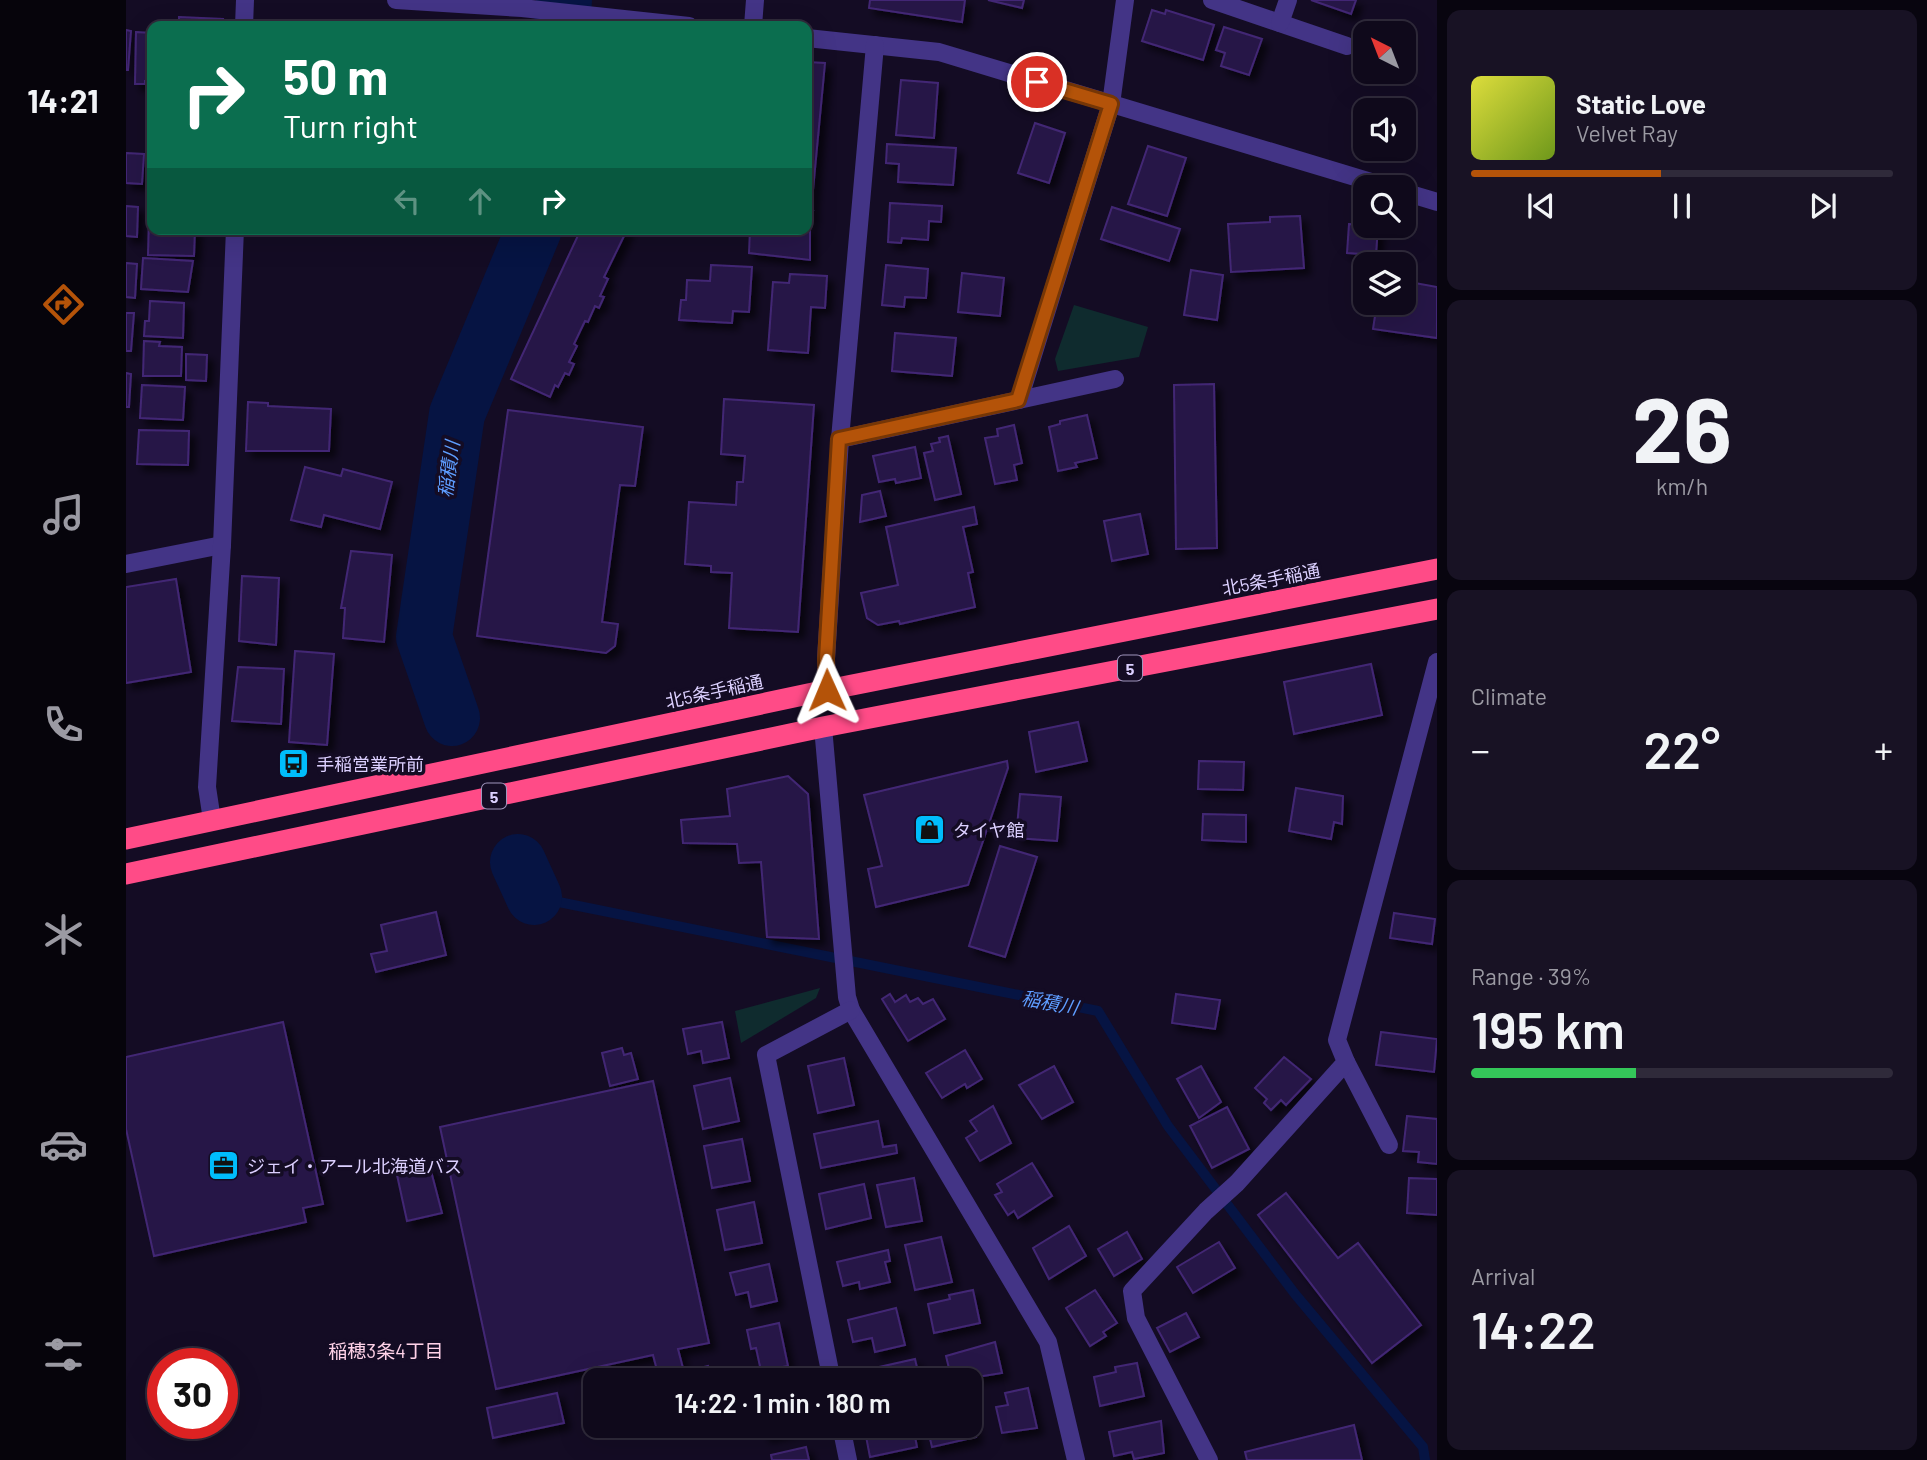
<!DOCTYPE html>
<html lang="en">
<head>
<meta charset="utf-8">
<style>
  :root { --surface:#0f091b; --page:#181224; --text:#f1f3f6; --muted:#9b9aa3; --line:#2f2a3a; --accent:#b45309 }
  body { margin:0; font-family:Barlow,"Noto Sans JP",sans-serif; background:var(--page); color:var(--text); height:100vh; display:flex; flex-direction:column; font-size:26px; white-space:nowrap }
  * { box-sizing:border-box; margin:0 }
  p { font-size:23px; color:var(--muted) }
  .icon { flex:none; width:38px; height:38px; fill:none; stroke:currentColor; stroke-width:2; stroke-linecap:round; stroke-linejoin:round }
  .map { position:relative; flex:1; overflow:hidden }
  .sheet { display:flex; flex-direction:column; gap:10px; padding:10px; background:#08050f; width:490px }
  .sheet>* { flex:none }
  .top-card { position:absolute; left:21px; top:21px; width:665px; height:214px; border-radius:14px; box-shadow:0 7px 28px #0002,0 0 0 2px var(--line); background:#0b6e4f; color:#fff; overflow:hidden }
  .needle { width:46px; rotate:318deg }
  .buttons { position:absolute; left:1227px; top:21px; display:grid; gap:14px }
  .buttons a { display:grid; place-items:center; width:63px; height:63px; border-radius:14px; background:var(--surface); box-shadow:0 7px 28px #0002,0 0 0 2px var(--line); font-size:35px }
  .speed { position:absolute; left:21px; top:1348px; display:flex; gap:14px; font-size:35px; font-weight:700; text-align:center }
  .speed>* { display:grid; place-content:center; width:91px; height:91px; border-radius:50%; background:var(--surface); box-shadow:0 7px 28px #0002,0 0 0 2px var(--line); line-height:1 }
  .speed .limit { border:10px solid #d22; background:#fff; color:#111 }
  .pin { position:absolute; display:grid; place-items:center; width:60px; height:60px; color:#fff; margin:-30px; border:4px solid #fff; border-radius:50%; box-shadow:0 2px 7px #0007 }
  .me { position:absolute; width:77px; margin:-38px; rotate:359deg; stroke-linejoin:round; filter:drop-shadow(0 0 5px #0008) }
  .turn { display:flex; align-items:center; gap:24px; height:147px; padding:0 21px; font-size:32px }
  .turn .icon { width:91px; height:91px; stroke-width:2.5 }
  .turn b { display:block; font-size:49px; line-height:60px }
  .lanes { display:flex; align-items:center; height:66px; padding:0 21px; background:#0003; justify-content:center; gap:35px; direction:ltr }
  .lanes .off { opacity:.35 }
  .big { font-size:52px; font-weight:600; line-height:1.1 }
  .sheet .widget { flex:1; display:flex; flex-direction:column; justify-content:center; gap:10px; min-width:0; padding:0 24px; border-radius:14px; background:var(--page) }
  .sheet .dial { align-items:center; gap:0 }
  .dial b { font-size:91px; line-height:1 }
  .song { display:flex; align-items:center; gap:21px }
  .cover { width:84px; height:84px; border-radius:10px; background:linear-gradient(135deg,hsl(60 70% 55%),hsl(80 70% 35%)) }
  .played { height:7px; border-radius:4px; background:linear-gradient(90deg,var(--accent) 45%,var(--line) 45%) }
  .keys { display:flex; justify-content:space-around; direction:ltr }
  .heat { display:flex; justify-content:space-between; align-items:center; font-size:38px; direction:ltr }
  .charge { height:10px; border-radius:5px; background:linear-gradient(90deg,#34c759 39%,var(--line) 0) }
  .trip { position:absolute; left:457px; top:1368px; width:399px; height:70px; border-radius:14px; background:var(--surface); box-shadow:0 7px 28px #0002,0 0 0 2px var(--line); font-weight:600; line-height:70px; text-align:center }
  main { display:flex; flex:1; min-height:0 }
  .tab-bar { display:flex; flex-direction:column; width:126px; justify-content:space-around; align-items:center; background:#06040b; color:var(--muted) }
  .tab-bar .icon { width:49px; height:49px }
  .tab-bar .active { color:var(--accent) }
  .tab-bar b { font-size:32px; color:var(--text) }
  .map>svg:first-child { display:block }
  .green { fill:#0f2b2e }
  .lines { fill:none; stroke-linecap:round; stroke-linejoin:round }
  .stream { stroke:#061443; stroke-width:10 }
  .river { stroke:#061443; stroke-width:56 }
  .building { fill:#281746; stroke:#422874; stroke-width:2; filter:url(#shadow) }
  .minor { stroke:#433486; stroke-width:18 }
  .highway { stroke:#ff4b87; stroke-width:21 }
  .route-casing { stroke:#753606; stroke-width:18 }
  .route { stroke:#b45309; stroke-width:12 }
  .labels { text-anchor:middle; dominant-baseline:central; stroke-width:7; stroke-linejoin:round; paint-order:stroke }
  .shield { fill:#140c24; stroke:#a095bd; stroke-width:2 }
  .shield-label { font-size:16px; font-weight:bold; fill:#dcd0ff }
  .street-label { font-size:18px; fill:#dcd0ff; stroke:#140c24 }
  .poi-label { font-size:18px; fill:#dcd0ff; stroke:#140c24; text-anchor:start }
  .water-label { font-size:19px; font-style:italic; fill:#5e9dff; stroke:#140c24 }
  .neighbourhood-label { font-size:19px; fill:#ffd2e8; stroke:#140c24 }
</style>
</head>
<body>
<main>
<nav class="tab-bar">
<b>14:21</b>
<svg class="icon active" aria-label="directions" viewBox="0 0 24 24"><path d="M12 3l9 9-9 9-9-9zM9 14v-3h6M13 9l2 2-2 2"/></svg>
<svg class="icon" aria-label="music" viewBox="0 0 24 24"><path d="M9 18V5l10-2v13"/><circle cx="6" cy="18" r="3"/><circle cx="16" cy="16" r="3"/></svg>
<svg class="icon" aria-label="phone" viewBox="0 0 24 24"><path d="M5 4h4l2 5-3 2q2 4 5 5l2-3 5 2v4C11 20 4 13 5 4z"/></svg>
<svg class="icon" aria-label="climate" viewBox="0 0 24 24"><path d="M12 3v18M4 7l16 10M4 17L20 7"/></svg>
<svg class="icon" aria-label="car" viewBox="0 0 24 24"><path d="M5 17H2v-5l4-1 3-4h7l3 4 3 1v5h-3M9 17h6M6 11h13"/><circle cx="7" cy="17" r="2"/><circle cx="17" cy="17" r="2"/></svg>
<svg class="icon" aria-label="filters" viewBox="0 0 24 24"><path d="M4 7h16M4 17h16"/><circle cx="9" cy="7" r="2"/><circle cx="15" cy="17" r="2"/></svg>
</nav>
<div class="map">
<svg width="1311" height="1460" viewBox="0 0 1311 1460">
  <defs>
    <filter id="shadow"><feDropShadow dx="6" dy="6" stdDeviation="3.5" flood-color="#0009"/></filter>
  </defs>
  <rect width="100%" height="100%" fill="#140c24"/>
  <g class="green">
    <polygon points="948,305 1022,327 1013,357 932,371 929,359"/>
    <polygon points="694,988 690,998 615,1043 609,1011"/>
  </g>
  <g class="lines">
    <polyline class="stream" points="408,897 972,1011 1042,1126 1169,1294 1297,1447 1299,1460"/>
    <g class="river">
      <polyline points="436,26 438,0"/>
      <polyline points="326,718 298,637 331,414 408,229"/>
      <polyline points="392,862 408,897"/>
    </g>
  </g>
  <g class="building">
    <polygon points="744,0 839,0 836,22 743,8"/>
    <polygon points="862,0 898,0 896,8"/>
    <polygon points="1185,0 1230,0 1225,14"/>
    <polygon points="1026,10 1039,14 1040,10 1088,25 1077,60 1016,41"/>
    <polygon points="53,17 97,19 96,26 53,26"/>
    <polygon points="1098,27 1136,39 1123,75 1095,66 1099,53 1090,50"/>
    <polygon points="0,30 5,31 2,70 0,70"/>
    <polygon points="10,32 26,33 26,81 19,81 19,84 9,84"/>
    <polygon points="681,62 699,63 685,211 687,211 684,223 684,260 623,253 624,229 681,229"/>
    <polygon points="775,80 812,83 808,138 770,135"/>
    <polygon points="909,123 939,133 923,183 892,173"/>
    <polygon points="761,144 830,148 827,185 772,182 773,164 760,163"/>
    <polygon points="1022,146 1060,158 1041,216 1002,204"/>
    <polygon points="0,153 18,154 16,184 0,183"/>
    <polygon points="764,203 816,206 815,222 803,221 802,240 776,238 775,243 762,242"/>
    <polygon points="0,206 12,207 11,237 0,236"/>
    <polygon points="986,207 1054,229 1043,261 975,239"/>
    <polygon points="1174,216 1178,268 1105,272 1102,224 1144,222 1144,217"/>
    <polygon points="23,218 26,218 26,229 69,229 68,256 22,255"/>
    <polygon points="1223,224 1252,226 1250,255 1221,253"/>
    <polygon points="455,229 501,230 478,277 482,279 474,296 478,297 473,308 469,306 462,322 459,321 448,344 451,346 443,362 448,364 443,375 439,373 432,387 429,385 424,397 385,379"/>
    <polygon points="17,258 67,261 62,292 15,289"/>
    <polygon points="0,263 11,264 9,298 0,297"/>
    <polygon points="585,265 626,267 623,312 607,311 606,323 553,320 555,300 560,300 561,280 584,281"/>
    <polygon points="760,265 802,269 800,298 779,297 778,307 756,305"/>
    <polygon points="1065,270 1097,275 1091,320 1058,315"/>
    <polygon points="836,273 878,278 874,316 832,312"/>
    <polygon points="664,274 701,276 699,308 685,307 682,353 642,350 647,282 663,283"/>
    <polygon points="1278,281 1311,287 1311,338 1247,329 1251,303 1278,303"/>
    <polygon points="24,301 58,303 57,338 18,336 19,321 23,321"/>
    <polygon points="0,313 8,313 5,351 0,351"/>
    <polygon points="769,333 830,338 826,376 766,371"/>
    <polygon points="18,341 34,342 33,346 56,347 55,376 17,376"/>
    <polygon points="60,354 81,355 80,381 60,380"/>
    <polygon points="0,373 5,374 3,407 0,407"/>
    <polygon points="1088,384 1091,548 1050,549 1048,385"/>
    <polygon points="16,385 59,387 57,420 14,418"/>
    <polygon points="598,399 688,405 672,632 603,628 606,573 585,572 585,566 559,564 563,502 610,505 611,482 617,482 619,456 595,454"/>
    <polygon points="122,402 142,403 142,406 205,409 203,451 120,451"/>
    <polygon points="382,410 517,427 509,486 494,485 476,622 492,624 489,646 480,653 351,636"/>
    <polygon points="961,415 971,458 949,463 951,467 932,471 923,427 934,424 934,421"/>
    <polygon points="888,425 896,463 888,465 891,480 869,484 859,438 872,436 871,429"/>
    <polygon points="13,430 63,431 62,465 11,464"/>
    <polygon points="822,436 835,494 809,500 798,453 807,451 805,444 814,442 813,438"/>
    <polygon points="789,447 795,478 770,483 769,479 753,482 747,456"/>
    <polygon points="179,467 215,476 217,469 266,482 254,529 198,515 195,527 165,520"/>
    <polygon points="754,491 760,516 734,522 736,495"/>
    <polygon points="848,507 851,524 837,527 847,572 842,573 849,607 774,624 773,621 752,625 741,618 735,593 772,585 760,527"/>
    <polygon points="1014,514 1022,554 986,561 978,521"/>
    <polygon points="225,551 266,555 258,642 217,638 219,608 215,608"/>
    <polygon points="116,576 153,578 150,645 113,641"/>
    <polygon points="50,579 65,672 0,683 0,587"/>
    <polygon points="169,651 208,654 201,745 163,742"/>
    <polygon points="1245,664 1256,715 1168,734 1158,682"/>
    <polygon points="112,667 158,669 155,724 106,721"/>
    <polygon points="952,722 961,761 910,772 903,732"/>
    <polygon points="881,761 882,768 842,885 750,907 742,869 756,866 738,795"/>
    <polygon points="1073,761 1118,762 1117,790 1072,789"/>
    <polygon points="662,776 682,794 693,939 641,937 635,862 613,863 611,844 557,843 555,820 604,816 601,789"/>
    <polygon points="1170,788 1217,796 1216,824 1208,822 1205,839 1163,831"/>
    <polygon points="894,794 935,797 931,841 890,838"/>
    <polygon points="1077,814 1120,815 1120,842 1076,840"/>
    <polygon points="874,846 911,857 879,957 843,946"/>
    <polygon points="310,912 320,955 250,972 245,954 261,951 255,925"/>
    <polygon points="1268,913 1309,919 1306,944 1264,938"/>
    <polygon points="764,994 769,1002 780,995 784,1002 792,998 797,1004 807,999 819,1019 782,1041 756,999"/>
    <polygon points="1050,994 1094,1000 1089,1029 1046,1023"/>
    <polygon points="157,1022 197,1204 177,1208 180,1222 28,1256 0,1129 0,1057"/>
    <polygon points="596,1022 603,1058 577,1063 575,1051 562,1054 557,1029"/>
    <polygon points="1255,1032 1311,1039 1308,1072 1250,1065"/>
    <polygon points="496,1048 498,1055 505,1053 512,1079 484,1086 476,1053"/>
    <polygon points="839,1050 856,1079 841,1088 839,1084 816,1098 800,1073"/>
    <polygon points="1158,1057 1185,1079 1160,1105 1155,1100 1145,1110 1138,1103 1141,1099 1129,1088"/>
    <polygon points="718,1058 728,1105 692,1113 682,1066"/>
    <polygon points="928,1066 947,1102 916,1119 893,1085"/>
    <polygon points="1075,1066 1095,1102 1073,1118 1051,1079"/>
    <polygon points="604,1078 613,1121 577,1129 568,1086"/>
    <polygon points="527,1081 583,1343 552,1349 558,1372 582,1366 585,1381 520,1381 533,1378 527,1355 370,1389 314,1127"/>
    <polygon points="867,1106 885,1143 854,1161 840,1138 851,1131 844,1121"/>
    <polygon points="1101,1107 1123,1149 1086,1168 1064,1126"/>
    <polygon points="1281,1116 1311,1119 1311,1164 1292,1162 1293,1152 1277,1151"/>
    <polygon points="752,1121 757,1147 770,1145 771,1153 695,1168 688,1134"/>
    <polygon points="616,1139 624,1181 586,1188 578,1146"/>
    <polygon points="906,1163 926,1196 892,1218 888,1211 882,1215 869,1195 876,1192 871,1184"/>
    <polygon points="304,1167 316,1213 281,1221 271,1175"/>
    <polygon points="788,1178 796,1221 760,1227 751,1185"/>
    <polygon points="1283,1178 1311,1179 1311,1215 1281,1213"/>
    <polygon points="738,1184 745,1218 700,1229 693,1194"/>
    <polygon points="1160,1193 1212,1258 1232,1243 1295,1325 1246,1363 1132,1215"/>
    <polygon points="628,1202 636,1243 599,1250 591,1210"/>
    <polygon points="943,1226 960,1256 923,1279 907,1248"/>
    <polygon points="1001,1232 1016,1259 988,1276 972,1249"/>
    <polygon points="815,1237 826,1282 789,1290 779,1245"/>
    <polygon points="1093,1242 1109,1268 1067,1293 1051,1267"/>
    <polygon points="762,1250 764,1261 759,1262 764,1282 734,1289 733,1282 717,1286 711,1262"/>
    <polygon points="643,1264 651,1301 625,1307 622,1292 610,1295 604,1273"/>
    <polygon points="847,1290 854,1323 808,1333 802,1304 824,1299 823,1295"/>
    <polygon points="969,1290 991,1323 977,1332 980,1336 964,1346 940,1308"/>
    <polygon points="770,1308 779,1345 749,1352 746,1338 727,1342 722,1320"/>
    <polygon points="1060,1313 1073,1337 1044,1352 1031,1328"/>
    <polygon points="653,1323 662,1366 635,1371 630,1348 625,1349 621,1330"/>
    <polygon points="869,1342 876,1373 826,1381 820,1356"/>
    <polygon points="789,1359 792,1372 786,1373 788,1381 738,1381 735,1371"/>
    <polygon points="1011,1363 1018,1396 974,1406 968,1377 990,1372 989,1367"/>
    <polygon points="902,1388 911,1428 876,1433 870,1407 882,1405 879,1393"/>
    <polygon points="431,1393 438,1423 367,1438 361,1408"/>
    <polygon points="844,1411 850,1437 806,1447 801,1426 844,1426"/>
    <polygon points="1035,1421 1038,1453 1008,1459 1006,1452 988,1456 983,1432"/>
    <polygon points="1228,1425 1236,1460 1121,1460 1119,1452"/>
    <polygon points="637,1426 677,1426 677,1427 639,1436"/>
    <polygon points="738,1426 787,1426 791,1447 744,1457"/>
    <polygon points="680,1447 683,1460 646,1460 645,1455"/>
  </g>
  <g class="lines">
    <g class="minor">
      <polyline points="270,0 396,8 563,26"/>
      <polyline points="1086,0 1221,46"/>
      <polyline points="1154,23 1162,0"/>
      <polyline points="118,26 119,0"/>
      <polyline points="627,26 629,0"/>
      <polyline points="681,38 813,52 1262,187"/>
      <polyline points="1278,192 1311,202"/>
      <polyline points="893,400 985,104 999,0"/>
      <polyline points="714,439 989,379"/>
      <polyline points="0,564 96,545"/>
      <polyline points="701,690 700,659 714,439 749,45"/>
      <polyline points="697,727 721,997 725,1010 922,1342 950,1460"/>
      <polyline points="86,820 81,787 96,545 109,229"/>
      <polyline points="1220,1062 1263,1145"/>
      <polyline points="706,1381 640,1055 725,1010"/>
      <polyline points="715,1426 722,1460"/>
      <polyline points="1083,1460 1010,1318 1006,1291 1080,1211 1111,1183 1220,1062 1211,1040 1311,662"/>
    </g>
    <g class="highway">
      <polyline points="0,839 701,690 1311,569"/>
      <polyline points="0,874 697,727 1311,609"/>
    </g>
  </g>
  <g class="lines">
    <defs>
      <polyline id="route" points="701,690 700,659 713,439 892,400 985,104 911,82"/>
    </defs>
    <use href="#route" class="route-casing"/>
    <use href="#route" class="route"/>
  </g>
  <defs>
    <symbol id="bus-square" viewBox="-11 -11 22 22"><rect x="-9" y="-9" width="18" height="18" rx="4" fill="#00bdfb" stroke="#140c24"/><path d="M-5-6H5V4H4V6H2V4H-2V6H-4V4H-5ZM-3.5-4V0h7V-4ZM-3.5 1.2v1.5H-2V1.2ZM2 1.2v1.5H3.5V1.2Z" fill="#111"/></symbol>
    <symbol id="shop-square" viewBox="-11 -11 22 22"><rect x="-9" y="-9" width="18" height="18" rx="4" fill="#00bdfb" stroke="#140c24"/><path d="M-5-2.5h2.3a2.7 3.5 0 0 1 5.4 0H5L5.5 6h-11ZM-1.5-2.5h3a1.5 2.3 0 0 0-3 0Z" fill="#111"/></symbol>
    <symbol id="office-square" viewBox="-11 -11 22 22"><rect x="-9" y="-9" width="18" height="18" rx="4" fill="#00bdfb" stroke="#140c24"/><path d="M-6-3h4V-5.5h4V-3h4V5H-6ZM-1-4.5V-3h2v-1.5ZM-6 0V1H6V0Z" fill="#111"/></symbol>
  </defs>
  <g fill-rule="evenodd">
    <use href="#bus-square" x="150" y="746" width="35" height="35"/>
    <use href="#shop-square" x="786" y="812" width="35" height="35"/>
    <use href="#office-square" x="80" y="1148" width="35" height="35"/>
  </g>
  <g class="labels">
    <g class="shield">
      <rect x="992" y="655.5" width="24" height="25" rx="5"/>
      <rect x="356" y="783.5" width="24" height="25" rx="5"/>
    </g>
    <g class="shield-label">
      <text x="1004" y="668">5</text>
      <text x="368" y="796">5</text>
    </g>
    <g class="street-label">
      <text transform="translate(1145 579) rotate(-11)">北5条手稲通</text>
      <text transform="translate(588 691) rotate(-12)">北5条手稲通</text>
    </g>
    <g class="poi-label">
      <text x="190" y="764">手稲営業所前</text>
      <text x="827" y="830">タイヤ館</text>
      <text x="121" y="1166">ジェイ・アール北海道バス</text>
    </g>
    <g class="water-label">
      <text transform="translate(322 469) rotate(-82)">稲積川</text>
      <text transform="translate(924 1002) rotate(11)">稲積川</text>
    </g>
    <g class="neighbourhood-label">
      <text x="260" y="1350">稲穂3条4丁目</text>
    </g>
  </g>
</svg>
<div class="buttons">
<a><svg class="needle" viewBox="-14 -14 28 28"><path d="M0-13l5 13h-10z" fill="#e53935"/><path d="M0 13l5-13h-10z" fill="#9b9aa3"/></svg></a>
<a><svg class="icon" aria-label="sound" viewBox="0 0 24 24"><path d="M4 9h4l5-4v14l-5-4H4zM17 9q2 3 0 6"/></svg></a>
<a><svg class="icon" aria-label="search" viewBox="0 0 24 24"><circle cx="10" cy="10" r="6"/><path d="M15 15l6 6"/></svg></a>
<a><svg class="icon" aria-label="layers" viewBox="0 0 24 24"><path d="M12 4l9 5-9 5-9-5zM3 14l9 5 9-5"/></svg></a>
</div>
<div class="speed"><div class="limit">30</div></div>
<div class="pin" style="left:911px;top:82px;background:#d93025"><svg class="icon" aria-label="arrive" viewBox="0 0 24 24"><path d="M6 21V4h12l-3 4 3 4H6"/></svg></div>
<svg class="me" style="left:701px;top:690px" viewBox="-20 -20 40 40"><path d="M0-17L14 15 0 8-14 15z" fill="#b45309" stroke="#fff" stroke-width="4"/></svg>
<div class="trip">14:22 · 1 min · 180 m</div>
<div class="top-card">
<div class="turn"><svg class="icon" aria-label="right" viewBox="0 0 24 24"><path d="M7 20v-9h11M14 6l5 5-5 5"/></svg><div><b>50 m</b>Turn right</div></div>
<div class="lanes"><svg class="icon off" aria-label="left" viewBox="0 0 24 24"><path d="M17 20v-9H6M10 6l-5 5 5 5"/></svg><svg class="icon off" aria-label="ahead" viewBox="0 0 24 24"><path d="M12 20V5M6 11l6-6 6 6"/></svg><svg class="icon" aria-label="right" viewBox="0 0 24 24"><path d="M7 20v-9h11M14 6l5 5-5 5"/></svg></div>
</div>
</div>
<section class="sheet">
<div class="widget">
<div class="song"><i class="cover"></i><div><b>Static Love</b><p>Velvet Ray</p></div></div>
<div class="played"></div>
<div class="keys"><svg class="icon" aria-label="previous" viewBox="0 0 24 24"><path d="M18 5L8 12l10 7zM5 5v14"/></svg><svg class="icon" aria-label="pause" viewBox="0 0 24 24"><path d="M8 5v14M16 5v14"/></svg><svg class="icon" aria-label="next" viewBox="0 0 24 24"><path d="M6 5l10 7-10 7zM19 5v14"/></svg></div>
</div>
<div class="widget dial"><b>26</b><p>km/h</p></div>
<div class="widget"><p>Climate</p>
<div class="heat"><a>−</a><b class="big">22°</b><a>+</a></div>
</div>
<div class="widget"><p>Range · 39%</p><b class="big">195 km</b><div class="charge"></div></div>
<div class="widget"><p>Arrival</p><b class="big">14:22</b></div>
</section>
</main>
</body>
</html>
